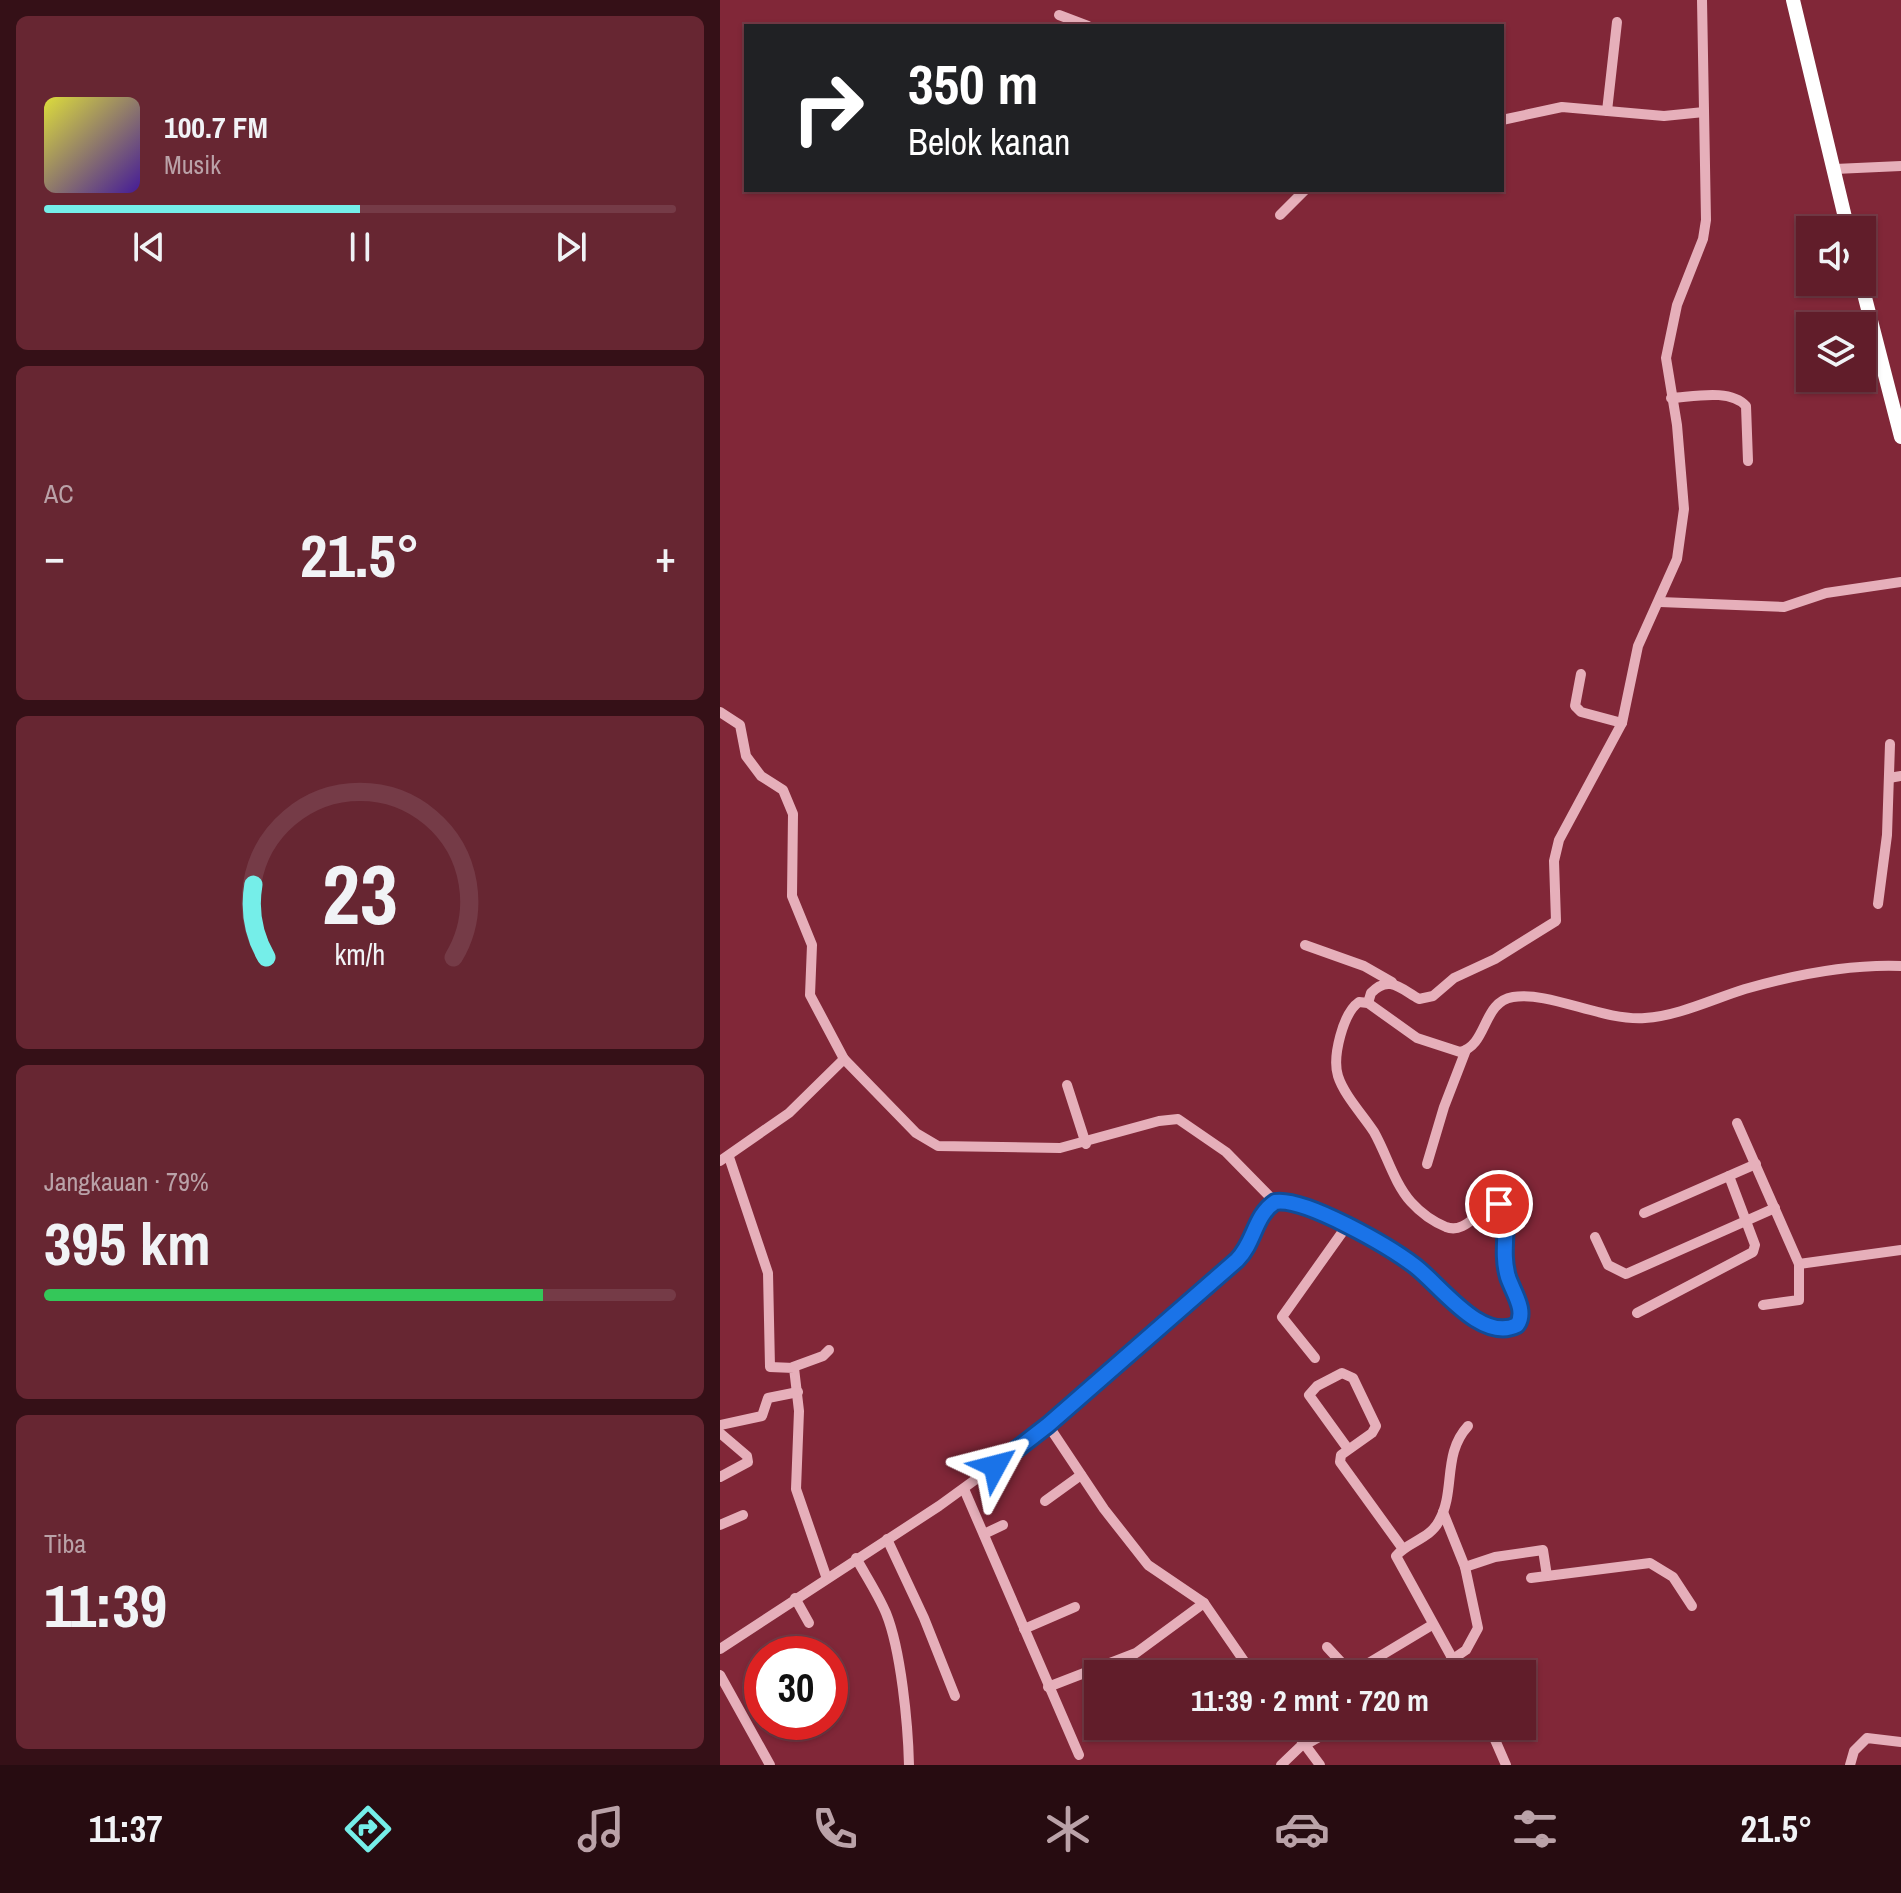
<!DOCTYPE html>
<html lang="id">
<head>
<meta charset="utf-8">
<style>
  :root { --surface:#611d2a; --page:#672632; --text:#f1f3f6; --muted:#baa2a8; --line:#753b47; --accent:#75eee9 }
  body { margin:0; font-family:"Archivo Narrow",sans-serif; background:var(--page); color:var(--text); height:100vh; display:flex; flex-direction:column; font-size:30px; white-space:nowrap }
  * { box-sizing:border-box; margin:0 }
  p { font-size:26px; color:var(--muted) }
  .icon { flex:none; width:44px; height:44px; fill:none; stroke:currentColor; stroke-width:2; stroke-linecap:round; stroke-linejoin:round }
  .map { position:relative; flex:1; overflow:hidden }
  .sheet { display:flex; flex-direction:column; gap:16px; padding:16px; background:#351017; width:720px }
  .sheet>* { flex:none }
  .hud { position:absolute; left:24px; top:24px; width:760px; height:168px; border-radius:0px; box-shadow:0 2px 6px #0004,0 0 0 2px var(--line); background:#202124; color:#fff; overflow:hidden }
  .controls { position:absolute; left:1076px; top:216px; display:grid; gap:16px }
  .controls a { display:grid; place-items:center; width:80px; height:80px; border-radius:0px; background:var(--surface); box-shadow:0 2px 6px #0004,0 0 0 2px var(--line); font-size:40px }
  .speed { position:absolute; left:24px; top:1636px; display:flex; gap:16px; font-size:40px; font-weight:700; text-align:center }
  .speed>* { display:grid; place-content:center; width:104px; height:104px; border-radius:50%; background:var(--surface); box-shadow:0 2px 6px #0004,0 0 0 2px var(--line); line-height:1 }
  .speed .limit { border:12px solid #d22; background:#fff; color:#111 }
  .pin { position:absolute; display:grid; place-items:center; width:68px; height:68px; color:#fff; margin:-34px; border:4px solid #fff; border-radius:50%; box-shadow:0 2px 8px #0007 }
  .me { position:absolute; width:88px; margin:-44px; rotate:52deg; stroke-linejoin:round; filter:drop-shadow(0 0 6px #0008) }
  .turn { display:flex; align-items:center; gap:28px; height:168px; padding:0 32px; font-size:36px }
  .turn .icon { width:104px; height:104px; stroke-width:2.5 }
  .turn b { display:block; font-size:56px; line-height:68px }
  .big { font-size:60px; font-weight:700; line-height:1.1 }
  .sheet .tile { flex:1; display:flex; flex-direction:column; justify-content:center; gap:12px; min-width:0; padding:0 28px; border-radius:12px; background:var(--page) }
  .sheet .dial { align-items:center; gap:0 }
  .dial svg { height:208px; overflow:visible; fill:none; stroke:var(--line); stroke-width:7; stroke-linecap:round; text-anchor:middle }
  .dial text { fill:var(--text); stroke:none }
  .song { display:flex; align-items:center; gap:24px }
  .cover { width:96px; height:96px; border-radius:12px; background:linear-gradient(135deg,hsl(60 70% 55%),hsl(260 70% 35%)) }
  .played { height:8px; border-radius:4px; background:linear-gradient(90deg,var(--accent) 50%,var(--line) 50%) }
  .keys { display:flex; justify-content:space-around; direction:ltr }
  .heat { display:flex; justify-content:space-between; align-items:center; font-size:44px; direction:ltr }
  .charge { height:12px; border-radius:6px; background:linear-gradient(90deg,#34c759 79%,var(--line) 0) }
  .trip { position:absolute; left:364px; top:1660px; width:452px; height:80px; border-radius:0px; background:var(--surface); box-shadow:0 2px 6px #0004,0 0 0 2px var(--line); font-weight:700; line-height:80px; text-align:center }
  .menu { display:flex; height:128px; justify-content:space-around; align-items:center; background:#270c11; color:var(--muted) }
  .menu .icon { width:56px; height:56px }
  .menu .current { color:var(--accent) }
  .menu b { font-size:36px; color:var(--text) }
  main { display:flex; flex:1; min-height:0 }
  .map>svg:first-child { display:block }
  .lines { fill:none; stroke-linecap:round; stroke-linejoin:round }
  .minor { stroke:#e6afba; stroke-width:10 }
  .highway { stroke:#fff; stroke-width:14 }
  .route-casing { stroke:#114b97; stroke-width:20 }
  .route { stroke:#1a73e8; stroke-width:14 }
</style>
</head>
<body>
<main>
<section class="sheet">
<div class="tile">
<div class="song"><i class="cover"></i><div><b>100.7 FM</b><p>Musik</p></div></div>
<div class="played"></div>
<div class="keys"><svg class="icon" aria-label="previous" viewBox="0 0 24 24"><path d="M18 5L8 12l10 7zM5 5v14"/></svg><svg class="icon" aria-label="pause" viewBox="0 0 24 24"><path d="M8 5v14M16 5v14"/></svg><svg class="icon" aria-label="next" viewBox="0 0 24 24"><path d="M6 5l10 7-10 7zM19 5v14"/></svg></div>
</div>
<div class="tile"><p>AC</p>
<div class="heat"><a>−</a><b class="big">21.5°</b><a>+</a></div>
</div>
<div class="tile dial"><svg viewBox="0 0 100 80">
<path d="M14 69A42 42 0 1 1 86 69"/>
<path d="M14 69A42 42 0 0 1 9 41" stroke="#75eee9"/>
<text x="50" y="56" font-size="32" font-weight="700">23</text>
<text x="50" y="72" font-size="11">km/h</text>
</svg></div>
<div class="tile"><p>Jangkauan · 79%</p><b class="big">395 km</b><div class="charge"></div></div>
<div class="tile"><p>Tiba</p><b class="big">11:39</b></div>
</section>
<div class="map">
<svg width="1181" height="1765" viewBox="0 0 1181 1765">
  <rect width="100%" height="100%" fill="#812738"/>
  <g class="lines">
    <g class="minor">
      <polyline points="339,15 368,26"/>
      <polyline points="887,111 897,22"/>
      <polyline points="782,120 842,107 944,116 984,112"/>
      <polyline points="1115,169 1181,166"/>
      <polyline points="560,215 585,190"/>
      <path d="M951,398C972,397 1010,388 1026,406L1028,461"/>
      <polyline points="940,602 1064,607 1106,593 1181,582"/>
      <polyline points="861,674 855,706 861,712 902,723"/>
      <polyline points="0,712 20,725 26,756 41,776 63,790 73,814 72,896 92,945 90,995 124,1059"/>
      <polyline points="1169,778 1181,776"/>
      <polyline points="1158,904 1167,835 1170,744"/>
      <polyline points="585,945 644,966 672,982"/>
      <path d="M648,1003L651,993C669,974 681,989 699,999L713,996L734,978L775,959L836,921L834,861L839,840L902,723L918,646L957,559L964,509L957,425L946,358L957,305L983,239L986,220L982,0"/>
      <polyline points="347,1085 366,1144"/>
      <polyline points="1017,1123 1079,1264 1079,1300 1043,1305"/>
      <polyline points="9,1157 48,1273 50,1367 74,1368 79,1411 76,1489 106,1576"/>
      <polyline points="0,1161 69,1113 124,1059 196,1133 218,1146 340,1148 439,1121 458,1119 506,1152 555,1202"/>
      <polyline points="707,1164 724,1107 746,1050"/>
      <polyline points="924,1213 1036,1164"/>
      <polyline points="875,1237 888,1265 906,1274 1055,1208"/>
      <polyline points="1079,1264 1181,1250"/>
      <polyline points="917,1313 1033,1252 1035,1245 1009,1176"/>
      <polyline points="595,1358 562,1317 626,1227"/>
      <polyline points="73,1367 103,1356 109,1350"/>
      <polyline points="0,1425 42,1416 48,1398 78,1392"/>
      <polyline points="328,1425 384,1509 428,1565 484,1603 533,1674"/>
      <polyline points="0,1433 27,1456 28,1462 0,1477"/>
      <polyline points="628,1449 589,1395 597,1386 622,1373 633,1378 656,1426 652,1433 621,1455 620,1462 683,1549"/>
      <polyline points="244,1489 359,1755"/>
      <polyline points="325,1501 361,1475"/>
      <polyline points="0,1525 23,1515"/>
      <polyline points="264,1534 283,1525"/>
      <polyline points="167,1539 204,1618 235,1696"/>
      <path d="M136,1558C146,1576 158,1594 166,1613C181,1650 188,1724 189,1765"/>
      <polyline points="745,1567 775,1557 823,1550 827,1576"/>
      <polyline points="811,1578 930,1563 953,1577 972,1606"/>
      <polyline points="75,1598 89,1623"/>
      <polyline points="304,1629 355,1607"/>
      <polyline points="607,1647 632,1674"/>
      <path d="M0,1649L219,1506L292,1453L517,1260C535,1242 534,1216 555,1202C586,1198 670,1247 695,1266C719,1285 762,1344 797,1325L801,1313L785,1262V1208L779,1204C759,1206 747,1235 726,1227C714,1222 700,1212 691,1202C674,1183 667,1155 654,1132C643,1115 624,1095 618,1076C612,1057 623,1013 639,1002L648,1003L697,1038L740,1052C768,1045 762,1002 793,997C830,991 882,1021 925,1018C958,1016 993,999 1025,989C1074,975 1129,964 1181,966"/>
      <polyline points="632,1673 712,1625"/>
      <polyline points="711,1674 746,1650 758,1628 745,1567 723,1512"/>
      <path d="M741,1674L676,1556C687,1542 710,1539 719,1521C736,1491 722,1454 748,1426"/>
      <polyline points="0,1675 50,1765"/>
      <polyline points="328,1687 416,1653 484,1603"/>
      <polyline points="571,1726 600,1765"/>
      <polyline points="769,1726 786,1765"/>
      <polyline points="585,1745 619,1726"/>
      <polyline points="561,1765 584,1743"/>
      <polyline points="1130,1765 1134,1751 1147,1738 1181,1742"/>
    </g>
    <g class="highway">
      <polyline points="1073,0 1128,230"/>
      <polyline points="1141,282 1181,437"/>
    </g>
  </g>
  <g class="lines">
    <defs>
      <path id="route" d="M275,1466L328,1425L517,1260C535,1242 534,1216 555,1202C585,1197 670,1247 695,1266C720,1285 761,1343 797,1325C807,1311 793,1292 788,1277C781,1253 788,1231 785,1208L779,1204"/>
    </defs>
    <use href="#route" class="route-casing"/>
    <use href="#route" class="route"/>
  </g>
</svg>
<div class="controls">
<a><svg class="icon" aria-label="sound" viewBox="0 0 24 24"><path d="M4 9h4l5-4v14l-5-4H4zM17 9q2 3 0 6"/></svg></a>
<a><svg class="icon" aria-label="layers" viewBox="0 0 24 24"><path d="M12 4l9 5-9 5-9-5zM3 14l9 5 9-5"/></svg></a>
</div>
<div class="speed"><div class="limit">30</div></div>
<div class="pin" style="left:779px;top:1204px;background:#d93025"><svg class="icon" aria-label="arrive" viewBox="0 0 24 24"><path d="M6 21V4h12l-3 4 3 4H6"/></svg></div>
<svg class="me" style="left:275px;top:1466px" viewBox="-20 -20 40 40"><path d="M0-17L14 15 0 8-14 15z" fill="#1a73e8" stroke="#fff" stroke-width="4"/></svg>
<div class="trip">11:39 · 2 mnt · 720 m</div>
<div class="hud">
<div class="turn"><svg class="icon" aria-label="right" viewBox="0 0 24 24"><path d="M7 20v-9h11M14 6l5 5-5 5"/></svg><div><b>350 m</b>Belok kanan</div></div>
</div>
</div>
</main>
<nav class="menu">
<b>11:37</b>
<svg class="icon current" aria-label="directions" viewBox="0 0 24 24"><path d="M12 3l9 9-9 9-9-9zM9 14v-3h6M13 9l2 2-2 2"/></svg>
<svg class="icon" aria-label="music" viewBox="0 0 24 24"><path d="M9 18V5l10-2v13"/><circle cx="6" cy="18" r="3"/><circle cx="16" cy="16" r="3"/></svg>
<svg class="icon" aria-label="phone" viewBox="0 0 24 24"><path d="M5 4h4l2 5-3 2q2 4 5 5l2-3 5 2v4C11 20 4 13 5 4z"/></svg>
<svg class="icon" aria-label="climate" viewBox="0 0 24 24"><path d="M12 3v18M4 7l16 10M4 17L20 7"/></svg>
<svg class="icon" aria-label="car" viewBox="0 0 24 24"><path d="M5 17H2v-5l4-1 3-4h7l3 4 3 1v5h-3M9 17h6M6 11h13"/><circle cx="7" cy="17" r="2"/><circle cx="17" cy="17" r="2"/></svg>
<svg class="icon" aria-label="filters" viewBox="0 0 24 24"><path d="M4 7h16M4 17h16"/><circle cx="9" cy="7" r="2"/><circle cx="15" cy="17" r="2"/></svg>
<b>21.5°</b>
</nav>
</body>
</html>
